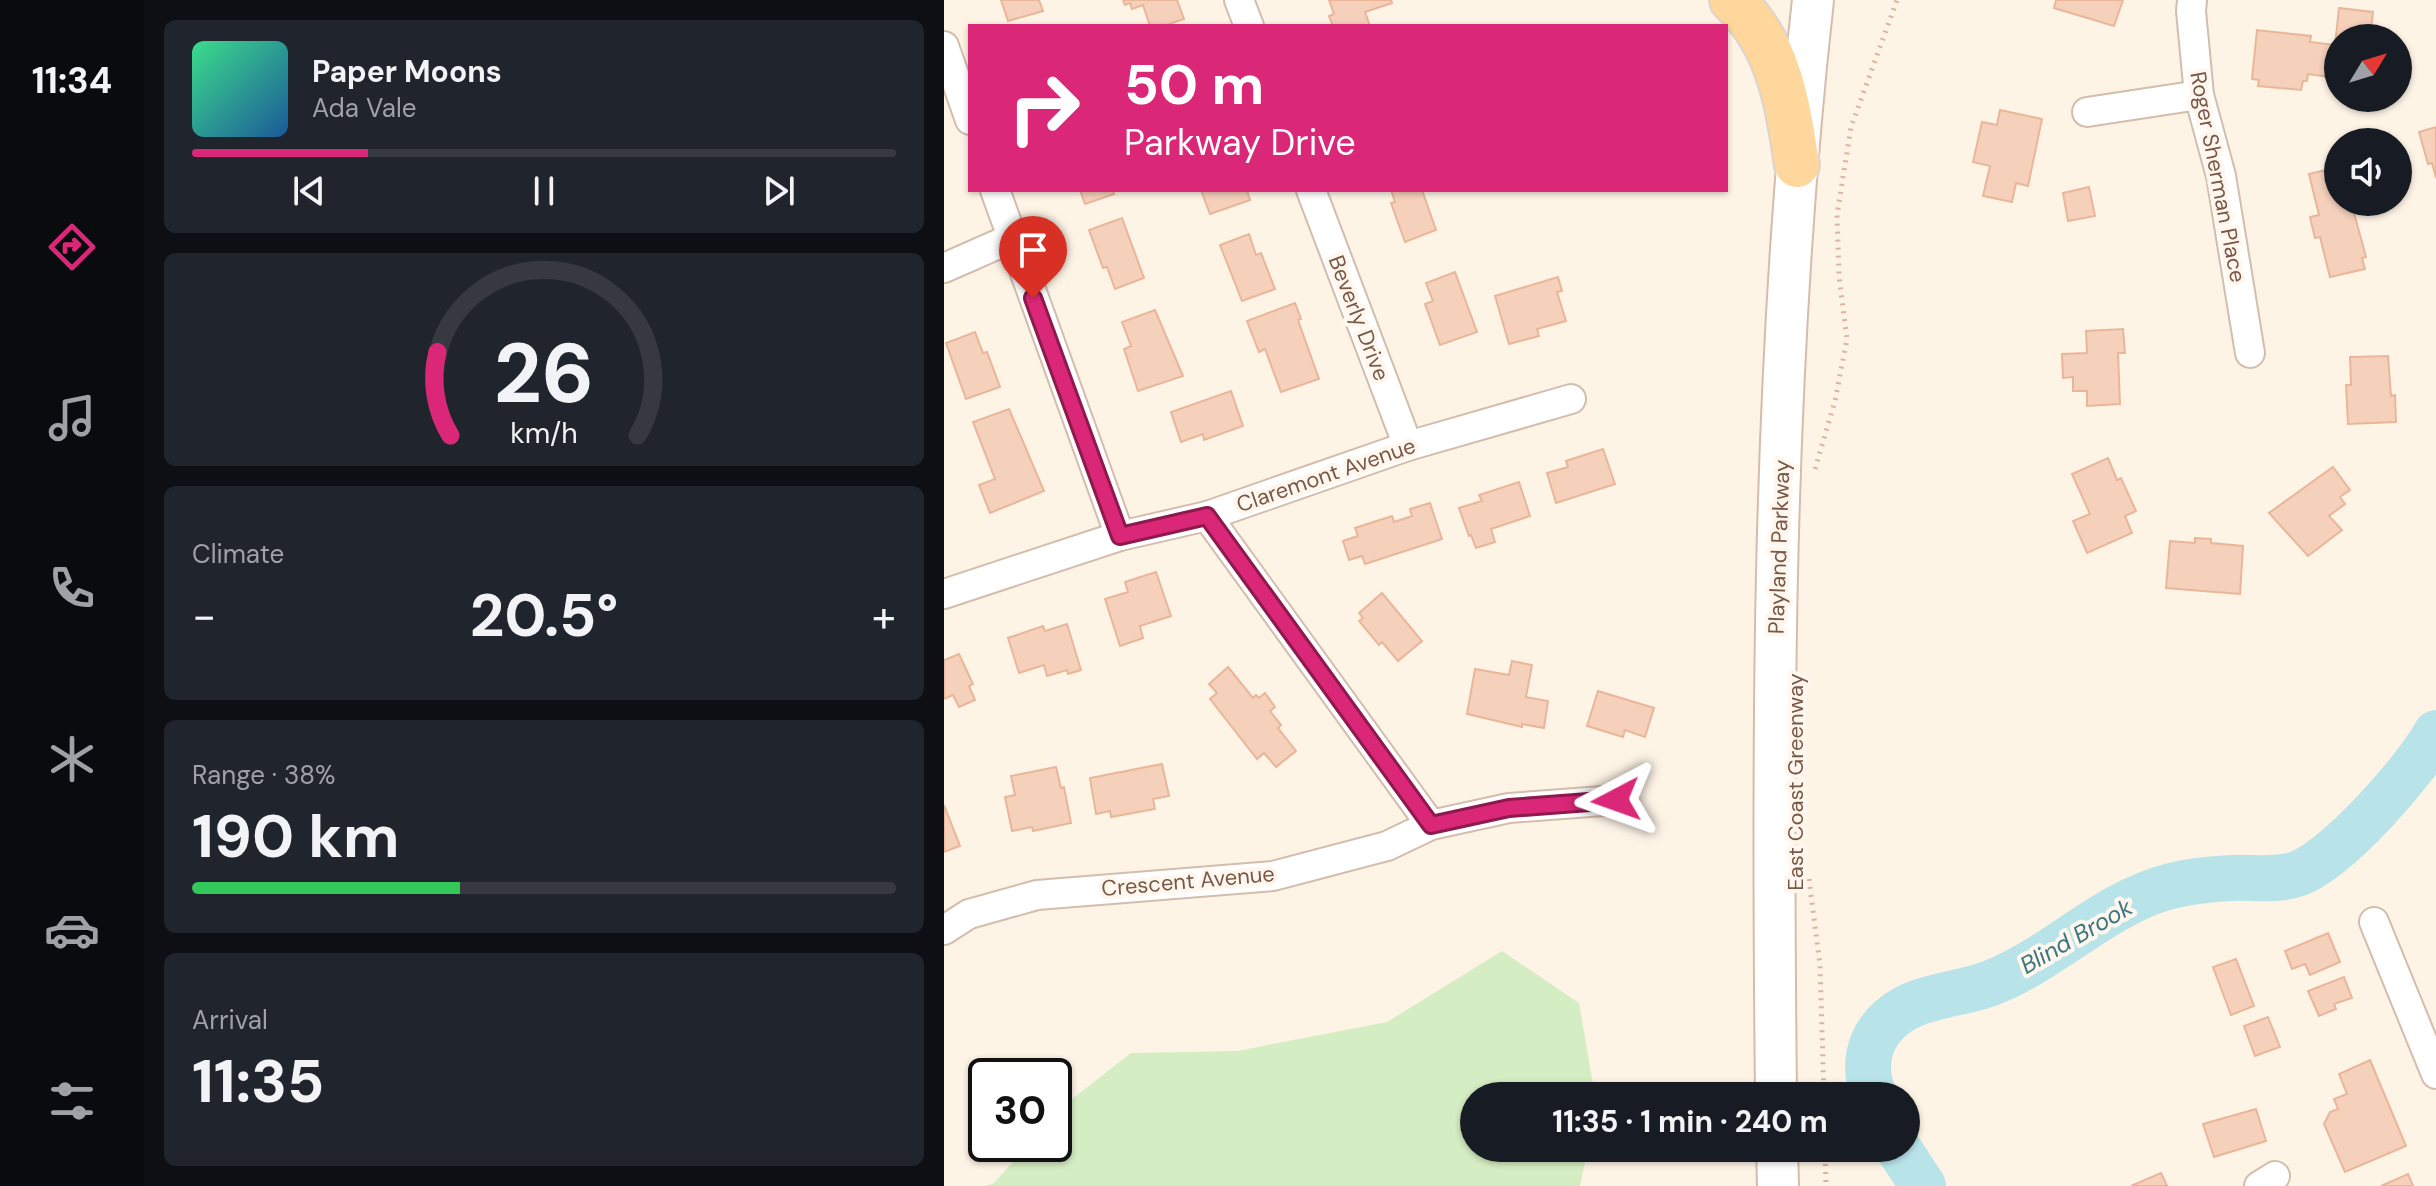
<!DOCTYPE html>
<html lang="en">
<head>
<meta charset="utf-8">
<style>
  :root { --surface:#171b24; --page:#20242c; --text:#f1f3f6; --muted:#9ea1a6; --line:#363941; --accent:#db2777 }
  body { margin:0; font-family:"DM Sans",sans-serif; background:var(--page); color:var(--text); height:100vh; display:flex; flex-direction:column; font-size:30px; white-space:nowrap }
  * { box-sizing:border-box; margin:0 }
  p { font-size:26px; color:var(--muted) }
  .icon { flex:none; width:44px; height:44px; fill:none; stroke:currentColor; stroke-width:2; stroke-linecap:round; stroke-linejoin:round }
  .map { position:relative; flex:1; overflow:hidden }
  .panel { display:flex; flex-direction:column; gap:20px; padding:20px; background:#0d0f14; width:800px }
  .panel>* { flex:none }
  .banner { position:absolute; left:24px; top:24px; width:760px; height:168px; border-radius:0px; box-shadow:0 2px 6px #0004; background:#db2777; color:#fff; overflow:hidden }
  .needle { width:52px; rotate:52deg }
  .controls { position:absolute; left:1380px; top:24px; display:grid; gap:16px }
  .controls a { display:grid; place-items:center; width:88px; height:88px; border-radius:50%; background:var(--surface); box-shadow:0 2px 6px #0004; font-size:40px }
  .speed { position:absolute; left:24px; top:1058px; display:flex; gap:16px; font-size:40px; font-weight:700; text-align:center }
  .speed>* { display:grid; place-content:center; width:104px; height:104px; border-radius:50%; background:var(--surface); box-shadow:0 2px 6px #0004; line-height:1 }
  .speed .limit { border:4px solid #111; border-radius:12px; background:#fff; color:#111 }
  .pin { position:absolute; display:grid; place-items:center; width:68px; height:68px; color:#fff; margin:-82px -34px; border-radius:50% 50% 50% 0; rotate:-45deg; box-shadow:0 0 8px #0007 }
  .pin .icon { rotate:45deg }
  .me { position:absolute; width:88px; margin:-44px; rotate:266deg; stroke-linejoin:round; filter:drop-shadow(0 0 6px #0008) }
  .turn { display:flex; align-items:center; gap:28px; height:168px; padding:0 24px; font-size:36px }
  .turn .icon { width:104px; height:104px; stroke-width:2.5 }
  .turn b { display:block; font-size:56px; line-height:68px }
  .big { font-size:60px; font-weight:700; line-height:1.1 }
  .panel .tile { flex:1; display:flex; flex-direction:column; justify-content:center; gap:12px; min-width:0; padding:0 28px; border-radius:12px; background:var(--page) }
  .panel .dial { align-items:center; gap:0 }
  .dial svg { height:208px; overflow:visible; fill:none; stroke:var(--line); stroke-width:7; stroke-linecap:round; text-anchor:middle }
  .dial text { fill:var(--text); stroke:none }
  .song { display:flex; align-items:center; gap:24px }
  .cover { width:96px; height:96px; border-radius:12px; background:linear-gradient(135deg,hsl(150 70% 55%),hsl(210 70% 35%)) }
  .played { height:8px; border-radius:4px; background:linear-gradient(90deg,var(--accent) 25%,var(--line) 25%) }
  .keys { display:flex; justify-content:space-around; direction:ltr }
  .heat { display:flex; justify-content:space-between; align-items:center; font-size:44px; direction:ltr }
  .charge { height:12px; border-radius:6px; background:linear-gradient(90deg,#34c759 38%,var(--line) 0) }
  .trip { position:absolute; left:516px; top:1082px; width:460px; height:80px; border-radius:40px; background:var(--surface); box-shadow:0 2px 6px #0004; font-weight:700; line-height:80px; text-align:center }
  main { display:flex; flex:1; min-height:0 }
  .menu { display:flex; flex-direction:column; width:144px; justify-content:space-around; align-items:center; background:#090b0e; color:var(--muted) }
  .menu .icon { width:56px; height:56px }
  .menu .active { color:var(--accent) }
  .menu b { font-size:36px; color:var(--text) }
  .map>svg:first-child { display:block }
  .green { fill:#d5edc3 }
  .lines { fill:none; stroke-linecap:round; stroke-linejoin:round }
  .river { stroke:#b8e4e9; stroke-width:46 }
  .building { fill:#f5d0bb; stroke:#e9b69a; stroke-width:2 }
  .street-casing { stroke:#d3bdad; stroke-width:32 }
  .secondary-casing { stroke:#d6bcaa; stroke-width:44 }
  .primary-casing { stroke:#dcd4cf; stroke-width:48 }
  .path { stroke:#dbb39e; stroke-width:5; stroke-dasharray:2 6; stroke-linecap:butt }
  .street { stroke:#fff; stroke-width:28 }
  .secondary { stroke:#fff; stroke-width:40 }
  .primary { stroke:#ffd69b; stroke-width:44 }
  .route-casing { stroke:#8e194d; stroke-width:20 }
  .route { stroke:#db2777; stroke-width:14 }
  .labels { text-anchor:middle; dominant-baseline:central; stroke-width:8; stroke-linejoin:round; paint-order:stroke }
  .street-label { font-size:22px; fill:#795848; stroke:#fff7ed }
  .water-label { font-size:24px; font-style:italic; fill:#3a767f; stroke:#fff7ed }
</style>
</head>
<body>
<main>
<nav class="menu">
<b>11:34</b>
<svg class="icon active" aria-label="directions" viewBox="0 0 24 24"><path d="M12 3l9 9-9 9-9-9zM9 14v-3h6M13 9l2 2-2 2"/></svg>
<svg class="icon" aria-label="music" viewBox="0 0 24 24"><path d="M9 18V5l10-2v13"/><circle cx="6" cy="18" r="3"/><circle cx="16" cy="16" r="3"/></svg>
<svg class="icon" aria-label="phone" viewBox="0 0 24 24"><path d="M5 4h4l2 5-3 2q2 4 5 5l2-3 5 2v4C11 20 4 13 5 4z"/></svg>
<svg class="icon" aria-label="climate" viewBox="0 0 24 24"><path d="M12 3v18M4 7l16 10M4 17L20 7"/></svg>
<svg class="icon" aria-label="car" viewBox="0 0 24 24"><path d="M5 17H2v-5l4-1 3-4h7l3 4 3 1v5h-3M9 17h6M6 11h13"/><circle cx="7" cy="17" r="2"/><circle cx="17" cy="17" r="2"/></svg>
<svg class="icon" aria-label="filters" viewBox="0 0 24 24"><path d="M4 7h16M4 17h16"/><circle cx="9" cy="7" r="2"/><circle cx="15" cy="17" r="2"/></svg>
</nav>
<section class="panel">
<div class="tile">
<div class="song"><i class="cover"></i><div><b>Paper Moons</b><p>Ada Vale</p></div></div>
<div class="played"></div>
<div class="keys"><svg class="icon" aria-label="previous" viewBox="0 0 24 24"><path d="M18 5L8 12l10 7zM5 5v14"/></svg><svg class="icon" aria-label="pause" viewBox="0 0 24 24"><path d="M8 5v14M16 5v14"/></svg><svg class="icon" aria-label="next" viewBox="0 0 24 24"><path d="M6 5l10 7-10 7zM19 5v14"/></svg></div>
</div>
<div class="tile dial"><svg viewBox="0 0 100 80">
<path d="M14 69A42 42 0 1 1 86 69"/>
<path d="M14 69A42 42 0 0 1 9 37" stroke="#db2777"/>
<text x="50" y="56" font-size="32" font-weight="700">26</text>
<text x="50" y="72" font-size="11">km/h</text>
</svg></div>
<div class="tile"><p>Climate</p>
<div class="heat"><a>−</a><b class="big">20.5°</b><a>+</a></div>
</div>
<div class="tile"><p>Range · 38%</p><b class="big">190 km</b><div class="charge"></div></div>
<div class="tile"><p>Arrival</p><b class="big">11:35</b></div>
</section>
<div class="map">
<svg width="1492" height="1186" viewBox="0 0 1492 1186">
  <rect width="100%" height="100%" fill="#fef4e6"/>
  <polygon class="green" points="558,951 635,1003 651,1096 530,1096 530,1148 644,1148 636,1186 41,1186 50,1183 85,1144 110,1144 110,1117 124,1102 187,1053 293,1051 443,1022"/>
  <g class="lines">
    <g class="river">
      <path d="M930,1096C919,1068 923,1040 946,1019C974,994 1014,996 1047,983C1111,958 1160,903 1227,886C1247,881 1267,879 1287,878C1309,877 1332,881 1353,874C1394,859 1471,771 1492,733"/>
      <polyline points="954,1148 979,1186"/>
    </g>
  </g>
  <g class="building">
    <polygon points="57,0 95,0 99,11 64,21"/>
    <polygon points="179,0 233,0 240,19 220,26 206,26 199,5 188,9 186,3 181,5"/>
    <polygon points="385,0 447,0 448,3 421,12 426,26 389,26 385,16 390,14"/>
    <polygon points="1112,0 1179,0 1170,26 1110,8"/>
    <polygon points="1395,8 1429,12 1426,38 1394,38 1394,78 1364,74 1363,81 1359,81 1357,90 1314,86 1315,80 1308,79 1313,30 1367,36 1366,42 1391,45"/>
    <polygon points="1056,110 1098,119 1084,186 1072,183 1068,202 1039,196 1046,166 1029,162 1038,122 1053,125"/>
    <polygon points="1492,127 1492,178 1488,163 1484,164 1475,132"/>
    <polygon points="1394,167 1394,202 1407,202 1422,257 1418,258 1421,269 1386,277 1376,237 1371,238 1366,217 1375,215 1365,174"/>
    <polygon points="1145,187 1151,216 1124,221 1119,193"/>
    <polygon points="136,190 169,190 170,194 141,204"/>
    <polygon points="257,190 303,190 306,200 266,214"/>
    <polygon points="447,190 478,190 492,230 461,242 447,203 451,202"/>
    <polygon points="178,218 200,278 171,289 163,267 159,268 145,230"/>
    <polygon points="305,234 312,255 317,253 331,289 298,301 276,245"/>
    <polygon points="511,272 533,332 496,345 481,304 489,301 482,283"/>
    <polygon points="614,277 618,291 613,292 622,321 593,329 595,336 565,344 551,296"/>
    <polygon points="351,303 357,319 354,320 375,379 337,392 321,349 315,352 303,321"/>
    <polygon points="211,310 239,376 194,391 180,349 187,346 178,322"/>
    <polygon points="1179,329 1181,353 1174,353 1176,404 1143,406 1143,391 1129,391 1129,377 1119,378 1118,354 1143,353 1142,331"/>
    <polygon points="31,332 39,353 43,352 56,387 22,399 2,343"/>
    <polygon points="1444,356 1447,396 1451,395 1452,422 1404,424 1402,385 1407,385 1406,357"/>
    <polygon points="287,391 299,426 260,440 259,434 237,442 227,412"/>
    <polygon points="65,409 100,491 46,513 35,485 51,479 29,422"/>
    <polygon points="659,449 671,484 612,503 603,473 624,467 622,461"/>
    <polygon points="1164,458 1173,480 1177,478 1192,511 1181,516 1188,533 1143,553 1129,521 1146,514 1128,474"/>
    <polygon points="1389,467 1406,490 1396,497 1401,504 1385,516 1398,530 1364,556 1325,513"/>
    <polygon points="575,482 586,516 547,529 551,542 532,548 527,535 525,536 515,508 538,501 535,495"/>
    <polygon points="486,503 498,539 421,564 418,556 405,560 399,541 414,536 411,528 448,516 450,522 468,516 466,509"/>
    <polygon points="1251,538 1267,539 1267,543 1299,546 1296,594 1222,588 1226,541 1251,543"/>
    <polygon points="212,572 227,616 196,626 199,638 176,646 161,599 184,592 181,582"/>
    <polygon points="438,593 478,641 454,661 438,642 435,645 415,621 419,618 415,613"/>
    <polygon points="123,624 137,670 124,674 123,670 103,676 100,665 75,673 64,638 99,626 101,631"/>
    <polygon points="15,654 29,684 25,686 31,700 15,707 9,695 0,699 0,660"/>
    <polygon points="568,661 588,665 582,697 604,701 600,728 578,724 578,727 523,714 531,669 565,675"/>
    <polygon points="284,667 309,698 312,695 315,698 321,693 331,707 326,711 337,725 334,728 352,751 332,767 320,753 313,759 266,699 273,693 265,684"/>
    <polygon points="654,691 710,708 701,737 681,730 679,737 643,726"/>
    <polygon points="218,764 225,796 209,799 211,809 167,817 166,811 152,814 146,778"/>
    <polygon points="112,767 117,788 120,787 127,823 89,831 88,827 68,831 61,797 71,795 67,776"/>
    <polygon points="0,805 16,846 0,852"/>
    <polygon points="1384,933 1396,962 1366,975 1361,964 1348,969 1341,951"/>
    <polygon points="1292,959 1310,1006 1287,1015 1269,967"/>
    <polygon points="1400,977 1408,998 1390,1004 1392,1009 1375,1016 1364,991"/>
    <polygon points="1324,1017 1336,1047 1311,1056 1300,1026"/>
    <polygon points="1426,1060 1462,1146 1401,1172 1380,1124 1386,1112 1394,1109 1390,1099 1403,1094 1395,1074"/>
    <polygon points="1312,1109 1322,1141 1270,1157 1259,1124"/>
    <polygon points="1217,1173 1223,1186 1187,1186"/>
    <polygon points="1464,1174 1469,1186 1437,1186"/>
  </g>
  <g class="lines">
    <defs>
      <g id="street">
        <polyline points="295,0 305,26"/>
        <polyline points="1248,0 1247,11 1255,95 1277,176 1306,353"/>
        <polyline points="0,46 26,120"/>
        <polyline points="1143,112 1255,95"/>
        <polyline points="51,190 176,536"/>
        <polyline points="367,190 464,446"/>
        <polyline points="0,268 68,238"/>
        <polyline points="263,516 487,825"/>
        <polyline points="0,594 176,536 263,516 464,446 627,399"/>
        <polyline points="1430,922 1492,1074"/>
        <polyline points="0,930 25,914 93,895 329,876 443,846 487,825 565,808 672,800"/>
        <polyline points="1315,1186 1331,1176"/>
      </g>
      <g id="secondary">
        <path d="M832,1096C828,731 828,364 869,0"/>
        <polyline points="833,1148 834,1186"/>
      </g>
      <path id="primary" d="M788,0C835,43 844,104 853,165"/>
    </defs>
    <use href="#street" class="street-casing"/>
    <use href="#secondary" class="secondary-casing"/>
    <use href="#primary" class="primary-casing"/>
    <g class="path">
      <polyline points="871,469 891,401 903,339 895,276 893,215 907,127 953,0"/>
      <polyline points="865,879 876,965 880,1096"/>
      <polyline points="881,1148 882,1186"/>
    </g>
    <use href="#street" class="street"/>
    <use href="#secondary" class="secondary"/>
    <use href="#primary" class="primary"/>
  </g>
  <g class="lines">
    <defs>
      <polyline id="route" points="89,298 176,536 263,516 487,825 565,808 672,800"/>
    </defs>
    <use href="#route" class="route-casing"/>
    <use href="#route" class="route"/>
  </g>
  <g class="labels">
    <g class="street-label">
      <text transform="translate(1274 177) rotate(79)">Roger Sherman Place</text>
      <text transform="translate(415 318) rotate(69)">Beverly Drive</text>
      <text transform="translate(382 475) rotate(-19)">Claremont Avenue</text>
      <text transform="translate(835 547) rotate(-88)">Playland Parkway</text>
      <text transform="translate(851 782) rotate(-90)">East Coast Greenway</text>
      <text transform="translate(244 881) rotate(-5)">Crescent Avenue</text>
    </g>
    <g class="water-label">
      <text transform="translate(1132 936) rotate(-30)">Blind Brook</text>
    </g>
  </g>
</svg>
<div class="controls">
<a><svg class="needle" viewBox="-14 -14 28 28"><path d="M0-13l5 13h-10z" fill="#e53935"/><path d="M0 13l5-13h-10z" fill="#9ea1a6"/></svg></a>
<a><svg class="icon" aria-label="sound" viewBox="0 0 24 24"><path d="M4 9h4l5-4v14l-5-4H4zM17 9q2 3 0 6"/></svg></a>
</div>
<div class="speed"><div class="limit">30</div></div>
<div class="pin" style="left:89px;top:298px;background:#d93025"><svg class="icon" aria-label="arrive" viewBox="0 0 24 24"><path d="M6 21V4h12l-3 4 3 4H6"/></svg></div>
<svg class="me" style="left:672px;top:800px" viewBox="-20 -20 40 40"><path d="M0-17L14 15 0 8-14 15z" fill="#db2777" stroke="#fff" stroke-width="4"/></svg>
<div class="trip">11:35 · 1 min · 240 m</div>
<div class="banner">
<div class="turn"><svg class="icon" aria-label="right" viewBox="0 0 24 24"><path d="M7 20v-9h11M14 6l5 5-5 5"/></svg><div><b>50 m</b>Parkway Drive</div></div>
</div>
</div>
</main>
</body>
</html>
